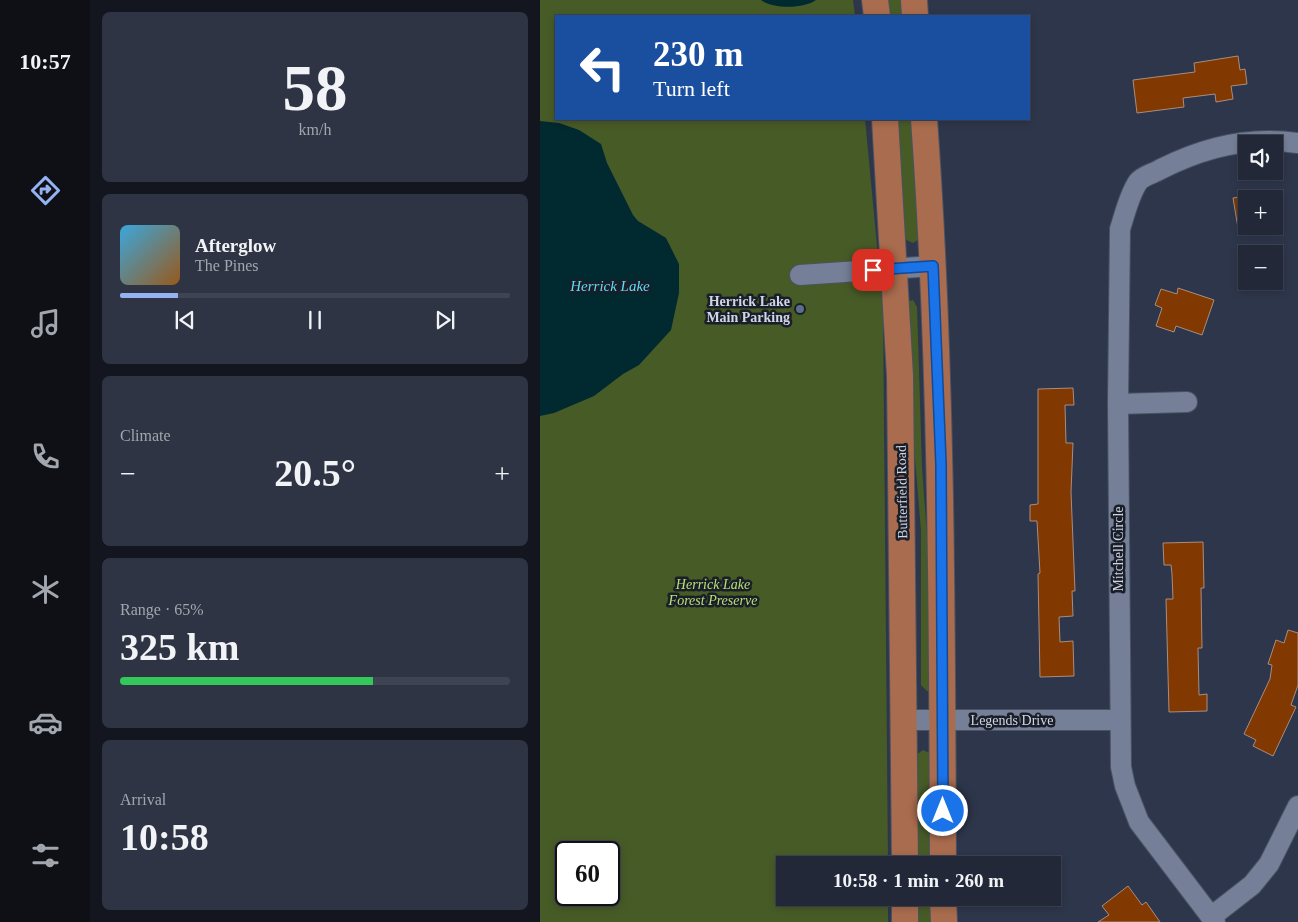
<!DOCTYPE html>
<html lang="en">
<head>
<meta charset="utf-8">
<style>
  :root { --surface:#222838; --page:#2e3443; --text:#f1f3f6; --muted:#a2a6ae; --line:#3f4453; --accent:#95b2f1 }
  body { margin:0; font-family:Georgia,serif; background:var(--page); color:var(--text); height:100vh; display:flex; flex-direction:column; font-size:19px; white-space:nowrap }
  * { box-sizing:border-box; margin:0 }
  p { font-size:16px; color:var(--muted) }
  .icon { flex:none; width:28px; height:28px; fill:none; stroke:currentColor; stroke-width:2; stroke-linecap:round; stroke-linejoin:round }
  .map { position:relative; flex:1; overflow:hidden }
  .details { display:flex; flex-direction:column; gap:12px; padding:12px; background:#13161f; width:450px }
  .details>* { flex:none }
  .hud { position:absolute; left:15px; top:15px; width:475px; height:105px; border-radius:0px; box-shadow:0 2px 8px #0003,0 0 0 1px var(--line); background:#1a4fa0; color:#fff; overflow:hidden }
  .buttons { position:absolute; left:698px; top:135px; display:grid; gap:10px }
  .buttons a { display:grid; place-items:center; width:45px; height:45px; border-radius:0px; background:var(--surface); box-shadow:0 2px 8px #0003,0 0 0 1px var(--line); font-size:25px }
  .speed { position:absolute; left:15px; top:841px; display:flex; gap:10px; font-size:25px; font-weight:700; text-align:center }
  .speed>* { display:grid; place-content:center; width:65px; height:65px; border-radius:50%; background:var(--surface); box-shadow:0 2px 8px #0003,0 0 0 1px var(--line); line-height:1 }
  .speed .limit { border:2px solid #111; border-radius:8px; background:#fff; color:#111 }
  .pin { position:absolute; display:grid; place-items:center; width:42px; height:42px; color:#fff; margin:-21px; border-radius:10px; box-shadow:0 2px 8px #0006 }
  .me { position:absolute; width:55px; margin:-28px; rotate:0deg; stroke-linejoin:round; filter:drop-shadow(0 0 4px #0008) }
  .turn { display:flex; align-items:center; gap:18px; height:105px; padding:0 15px; font-size:22px }
  .turn .icon { width:65px; height:65px; stroke-width:2.5 }
  .turn b { display:block; font-size:35px; line-height:42px }
  .big { font-size:38px; font-weight:700; line-height:1.1 }
  .details .tile { flex:1; display:flex; flex-direction:column; justify-content:center; gap:8px; min-width:0; padding:0 18px; border-radius:8px; background:var(--page) }
  .details .dial { align-items:center; gap:0 }
  .dial b { font-size:65px; line-height:1 }
  .song { display:flex; align-items:center; gap:15px }
  .cover { width:60px; height:60px; border-radius:8px; background:linear-gradient(135deg,hsl(200 70% 55%),hsl(30 70% 35%)) }
  .played { height:5px; border-radius:2px; background:linear-gradient(90deg,var(--accent) 15%,var(--line) 15%) }
  .keys { display:flex; justify-content:space-around; direction:ltr }
  .heat { display:flex; justify-content:space-between; align-items:center; font-size:28px; direction:ltr }
  .charge { height:8px; border-radius:4px; background:linear-gradient(90deg,#34c759 65%,var(--line) 0) }
  .trip { position:absolute; left:236px; top:856px; width:285px; height:50px; border-radius:0px; background:var(--surface); box-shadow:0 2px 8px #0003,0 0 0 1px var(--line); font-weight:700; line-height:50px; text-align:center }
  main { display:flex; flex:1; min-height:0 }
  .dock { display:flex; flex-direction:column; width:90px; justify-content:space-around; align-items:center; background:#0e1016; color:var(--muted) }
  .dock .icon { width:35px; height:35px }
  .dock .selected { color:var(--accent) }
  .dock b { font-size:22px; color:var(--text) }
  .map>svg:first-child { display:block }
  .green { fill:#475b27; fill-rule:evenodd }
  .water { fill:#002930 }
  .building { fill:#813901; stroke:#a98d7f }
  .lines { fill:none; stroke-linecap:round; stroke-linejoin:round }
  .minor-casing { stroke:#4a5263; stroke-width:22 }
  .major-casing { stroke:#4a5263; stroke-width:28 }
  .minor { stroke:#757f97; stroke-width:20 }
  .major { stroke:#a96c4e; stroke-width:26 }
  .route-casing { stroke:#114b97; stroke-width:12 }
  .route { stroke:#1a73e8; stroke-width:9 }
  .service-dot { fill:#5c6f8a; stroke:#1a1e28; stroke-width:2 }
  .labels { text-anchor:middle; dominant-baseline:central; stroke-width:5; stroke-linejoin:round; paint-order:stroke }
  .poi-label { font-size:14px; font-weight:bold; fill:#d0d6e4; stroke:#1a1e28; text-anchor:end }
  .street-label { font-size:14px; fill:#d0d6e4; stroke:#1a1e28 }
  .park-label { font-size:14px; font-style:italic; fill:#b7e173; stroke:#1a1e28 }
  .water-label { font-size:15px; font-style:italic; fill:#5dddf5; stroke:#1a1e28 }
</style>
</head>
<body>
<main>
<nav class="dock">
<b>10:57</b>
<svg class="icon selected" aria-label="directions" viewBox="0 0 24 24"><path d="M12 3l9 9-9 9-9-9zM9 14v-3h6M13 9l2 2-2 2"/></svg>
<svg class="icon" aria-label="music" viewBox="0 0 24 24"><path d="M9 18V5l10-2v13"/><circle cx="6" cy="18" r="3"/><circle cx="16" cy="16" r="3"/></svg>
<svg class="icon" aria-label="phone" viewBox="0 0 24 24"><path d="M5 4h4l2 5-3 2q2 4 5 5l2-3 5 2v4C11 20 4 13 5 4z"/></svg>
<svg class="icon" aria-label="climate" viewBox="0 0 24 24"><path d="M12 3v18M4 7l16 10M4 17L20 7"/></svg>
<svg class="icon" aria-label="car" viewBox="0 0 24 24"><path d="M5 17H2v-5l4-1 3-4h7l3 4 3 1v5h-3M9 17h6M6 11h13"/><circle cx="7" cy="17" r="2"/><circle cx="17" cy="17" r="2"/></svg>
<svg class="icon" aria-label="filters" viewBox="0 0 24 24"><path d="M4 7h16M4 17h16"/><circle cx="9" cy="7" r="2"/><circle cx="15" cy="17" r="2"/></svg>
</nav>
<section class="details">
<div class="tile dial"><b>58</b><p>km/h</p></div>
<div class="tile">
<div class="song"><i class="cover"></i><div><b>Afterglow</b><p>The Pines</p></div></div>
<div class="played"></div>
<div class="keys"><svg class="icon" aria-label="previous" viewBox="0 0 24 24"><path d="M18 5L8 12l10 7zM5 5v14"/></svg><svg class="icon" aria-label="pause" viewBox="0 0 24 24"><path d="M8 5v14M16 5v14"/></svg><svg class="icon" aria-label="next" viewBox="0 0 24 24"><path d="M6 5l10 7-10 7zM19 5v14"/></svg></div>
</div>
<div class="tile"><p>Climate</p>
<div class="heat"><a>−</a><b class="big">20.5°</b><a>+</a></div>
</div>
<div class="tile"><p>Range · 65%</p><b class="big">325 km</b><div class="charge"></div></div>
<div class="tile"><p>Arrival</p><b class="big">10:58</b></div>
</section>
<div class="map">
<svg width="758" height="922" viewBox="0 0 758 922">
  <rect width="100%" height="100%" fill="#2e364b"/>
  <g class="green">
    <path d="M0,0H313L315,16H16V119H325L343,309L348,865H245V898H348V922H0ZM26,852H69V895H26Z"/>
    <polygon points="344,0 363,0 365,16 345,16"/>
    <polygon points="354,119 374,119 381,238 373,243 364,239"/>
    <polygon points="373,300 377,307 382,467 393,619 390,691 387,691 381,685 381,530 368,376 369,301"/>
    <polygon points="383,750 392,754 393,865 375,865 376,755"/>
    <rect x="375" y="898" width="19" height="24"/>
  </g>
  <g class="water">
    <path d="M221,0H276C264,9 233,9 221,0Z"/>
    <polygon points="0,121 19,123 39,130 61,144 67,163 93,215 98,221 126,238 139,264 139,293 131,330 99,365 83,374 54,396 14,413 0,416"/>
  </g>
  <g class="building">
    <polygon points="698,56 700,70 705,69 707,84 691,86 693,99 676,102 675,94 643,98 644,107 597,113 593,80 655,72 654,63"/>
    <polygon points="706,196 706,234 699,234 693,198"/>
    <polygon points="638,288 674,300 662,335 636,326 634,332 616,326 622,308 615,305 621,289 637,294"/>
    <polygon points="533,388 534,405 525,405 526,443 533,443 531,492 535,591 532,591 533,616 519,617 520,642 533,641 534,676 500,677 498,574 500,573 497,521 490,521 490,505 498,504 498,389"/>
    <polygon points="663,542 664,588 661,588 662,648 658,648 659,695 667,694 667,711 629,712 626,599 633,599 632,574 631,565 624,565 623,543"/>
    <polygon points="748,630 758,633 758,685 751,705 756,707 733,756 713,746 716,740 704,734 730,679 732,665 728,664 736,640 744,643"/>
    <polygon points="588,886 602,905 606,902 620,922 558,922 569,915 562,906"/>
  </g>
  <g class="lines">
    <defs>
      <g id="minor">
        <polyline points="260,275 393,266"/>
        <polyline points="578,404 647,402"/>
        <polyline points="365,720 580,720"/>
        <polyline points="671,917 712,885 729,864 758,806"/>
        <path d="M675,922L599,822L585,786L581,767L578,404L580,229C585,214 589,195 598,182C602,176 615,173 621,169C664,147 710,136 758,143"/>
      </g>
      <g id="major">
        <polyline points="335,0 337,16"/>
        <polyline points="374,0 375,16"/>
        <polyline points="345,119 360,376 365,865"/>
        <path d="M384,119C402,367 402,616 403,865"/>
        <polyline points="365,898 365,922"/>
        <polyline points="403,898 404,922"/>
      </g>
    </defs>
    <use href="#minor" class="minor-casing"/>
    <use href="#major" class="major-casing"/>
    <use href="#minor" class="minor"/>
    <use href="#major" class="major"/>
  </g>
  <g class="lines">
    <defs>
      <polyline id="route" points="333,270 393,266 401,464 403,811"/>
    </defs>
    <use href="#route" class="route-casing"/>
    <use href="#route" class="route"/>
  </g>
  <circle class="service-dot" cx="260" cy="309" r="5"/>
  <g class="labels">
    <g class="poi-label">
      <text x="250" y="301">Herrick Lake<tspan x="250" dy="16">Main Parking</tspan></text>
    </g>
    <g class="street-label">
      <text transform="translate(362 492) rotate(-91)">Butterfield Road</text>
      <text transform="translate(578 549) rotate(-90)">Mitchell Circle</text>
      <text x="472" y="720">Legends Drive</text>
    </g>
    <g class="park-label">
      <text x="173" y="584">Herrick Lake<tspan x="173" dy="16">Forest Preserve</tspan></text>
    </g>
    <g class="water-label">
      <text x="70" y="286">Herrick Lake</text>
    </g>
  </g>
</svg>
<div class="buttons">
<a><svg class="icon" aria-label="sound" viewBox="0 0 24 24"><path d="M4 9h4l5-4v14l-5-4H4zM17 9q2 3 0 6"/></svg></a>
<a>+</a>
<a>−</a>
</div>
<div class="speed"><div class="limit">60</div></div>
<div class="pin" style="left:333px;top:270px;background:#d93025"><svg class="icon" aria-label="arrive" viewBox="0 0 24 24"><path d="M6 21V4h12l-3 4 3 4H6"/></svg></div>
<svg class="me" style="left:403px;top:811px" viewBox="-20 -20 40 40"><circle r="17" fill="#1a73e8" stroke="#fff" stroke-width="3"/><path d="M0-11L8 9 0 5-8 9z" fill="#fff"/></svg>
<div class="trip">10:58 · 1 min · 260 m</div>
<div class="hud">
<div class="turn"><svg class="icon" aria-label="left" viewBox="0 0 24 24"><path d="M17 20v-9H6M10 6l-5 5 5 5"/></svg><div><b>230 m</b>Turn left</div></div>
</div>
</div>
</main>
</body>
</html>
